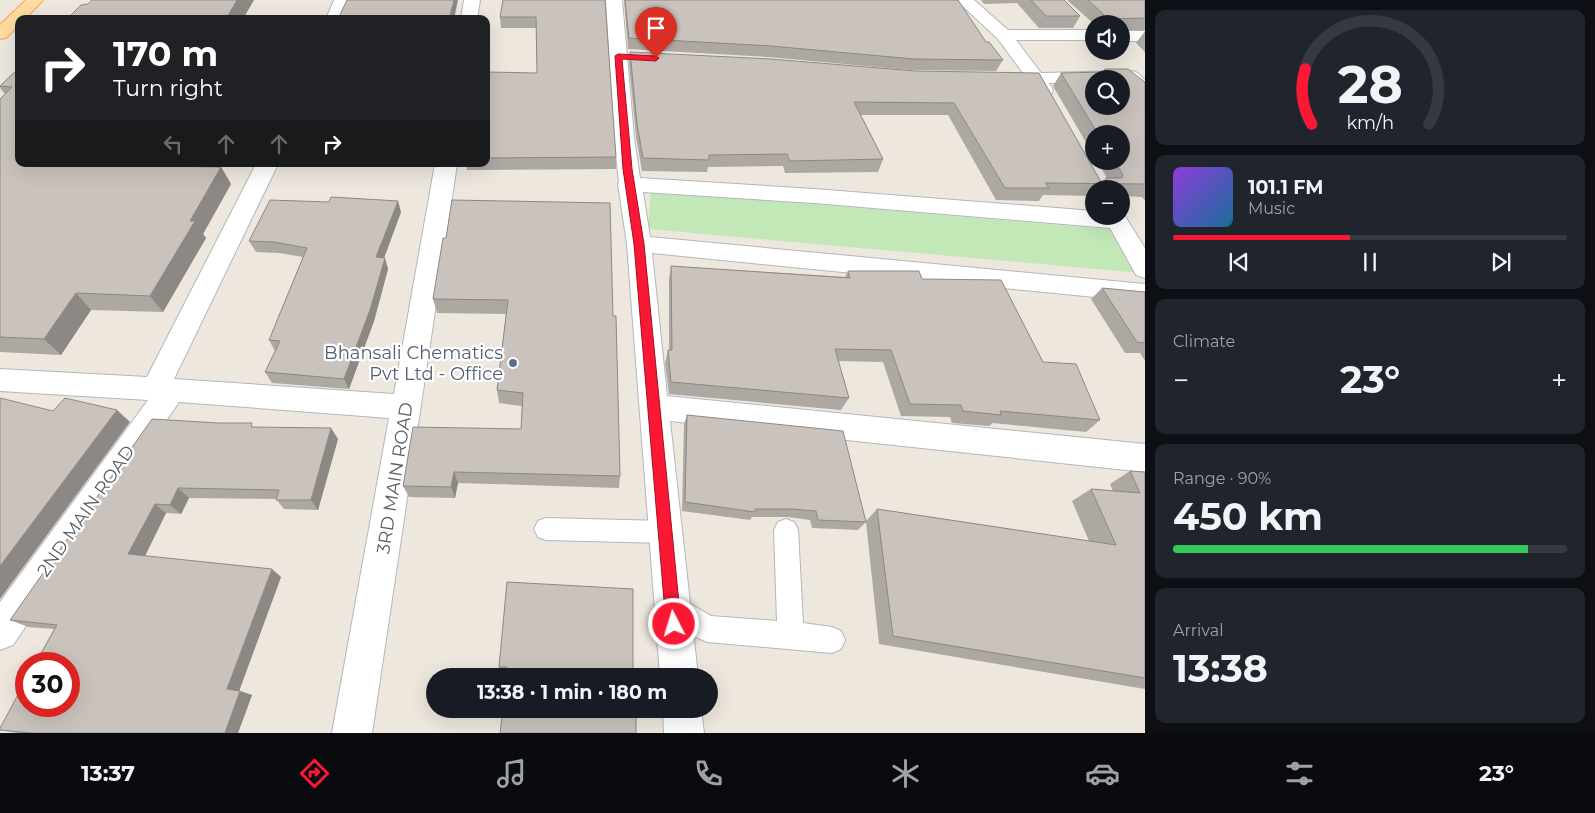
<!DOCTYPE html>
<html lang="en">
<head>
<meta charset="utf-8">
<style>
  :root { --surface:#171b24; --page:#20242c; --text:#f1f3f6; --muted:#9ea1a6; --line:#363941; --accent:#fa1835 }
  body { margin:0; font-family:Montserrat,sans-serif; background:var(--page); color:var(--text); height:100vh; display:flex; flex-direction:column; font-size:19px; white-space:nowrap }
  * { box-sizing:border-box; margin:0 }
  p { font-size:16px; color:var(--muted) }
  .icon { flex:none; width:28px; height:28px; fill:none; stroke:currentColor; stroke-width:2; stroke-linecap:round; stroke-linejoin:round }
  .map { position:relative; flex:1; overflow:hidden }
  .sheet { display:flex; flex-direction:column; gap:10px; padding:10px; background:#0d0f14; width:450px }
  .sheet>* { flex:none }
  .top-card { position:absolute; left:15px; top:15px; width:475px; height:152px; border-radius:10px; box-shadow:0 5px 20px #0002; background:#202124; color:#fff; overflow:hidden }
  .tools { position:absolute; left:1085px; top:15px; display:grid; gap:10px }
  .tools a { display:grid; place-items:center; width:45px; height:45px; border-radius:50%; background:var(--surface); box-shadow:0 5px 20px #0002; font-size:25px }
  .speed { position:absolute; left:15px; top:652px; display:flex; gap:10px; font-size:25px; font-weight:700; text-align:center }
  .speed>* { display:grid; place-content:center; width:65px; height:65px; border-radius:50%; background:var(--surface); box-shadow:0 5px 20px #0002; line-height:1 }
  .speed .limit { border:8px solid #d22; background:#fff; color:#111 }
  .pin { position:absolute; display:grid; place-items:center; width:42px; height:42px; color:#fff; margin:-51px -21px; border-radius:50% 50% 50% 0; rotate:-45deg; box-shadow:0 0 5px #0007 }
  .pin .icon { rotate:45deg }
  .me { position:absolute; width:55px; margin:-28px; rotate:355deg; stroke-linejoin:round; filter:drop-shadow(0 0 4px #0008) }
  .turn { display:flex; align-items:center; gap:18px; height:105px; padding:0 15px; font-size:22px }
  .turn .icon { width:65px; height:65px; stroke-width:2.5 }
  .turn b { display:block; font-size:35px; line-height:42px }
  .lanes { display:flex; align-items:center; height:48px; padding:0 15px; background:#0003; justify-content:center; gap:25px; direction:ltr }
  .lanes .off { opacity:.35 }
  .big { font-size:38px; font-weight:700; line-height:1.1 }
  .sheet .tile { flex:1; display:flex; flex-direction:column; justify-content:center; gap:8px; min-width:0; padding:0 18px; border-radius:10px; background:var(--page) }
  .sheet .dial { align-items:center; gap:0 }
  .dial svg { height:130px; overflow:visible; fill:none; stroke:var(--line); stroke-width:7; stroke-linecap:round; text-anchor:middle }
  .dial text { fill:var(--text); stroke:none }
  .song { display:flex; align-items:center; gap:15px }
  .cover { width:60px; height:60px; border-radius:8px; background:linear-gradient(135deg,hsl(270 70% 55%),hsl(200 70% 35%)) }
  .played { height:5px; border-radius:2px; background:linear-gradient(90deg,var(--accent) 45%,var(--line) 45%) }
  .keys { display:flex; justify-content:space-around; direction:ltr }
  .heat { display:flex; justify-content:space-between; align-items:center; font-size:28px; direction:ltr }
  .charge { height:8px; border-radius:4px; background:linear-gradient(90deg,#34c759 90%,var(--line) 0) }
  .trip { position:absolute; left:426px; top:668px; width:292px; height:50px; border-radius:25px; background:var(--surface); box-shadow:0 5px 20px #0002; font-weight:700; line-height:50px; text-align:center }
  .dock { display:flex; height:80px; justify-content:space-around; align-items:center; background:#090b0e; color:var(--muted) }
  .dock .icon { width:35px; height:35px }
  .dock .on { color:var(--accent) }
  .dock b { font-size:22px; color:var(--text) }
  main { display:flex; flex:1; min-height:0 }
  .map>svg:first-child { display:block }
  .green { fill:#c2e8b7 }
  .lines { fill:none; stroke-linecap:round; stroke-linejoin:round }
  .lane-casing { stroke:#b2b7bb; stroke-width:2 }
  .street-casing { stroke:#b2b7bb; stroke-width:2 }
  .primary-casing { stroke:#ffa445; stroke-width:2 }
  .lane { fill:#fff; fill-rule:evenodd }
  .street { fill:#fff; fill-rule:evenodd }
  .primary { fill:#ffdca1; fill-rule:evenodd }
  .wall { fill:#aea8a3 }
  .shaded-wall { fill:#8d8884 }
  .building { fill:#cac3bd; stroke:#8d8884; fill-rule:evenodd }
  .route { fill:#fa1835; stroke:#a21022 }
  .service-dot { fill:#5c6f8a; stroke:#fff; stroke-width:2 }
  .labels { text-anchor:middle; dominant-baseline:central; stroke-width:4.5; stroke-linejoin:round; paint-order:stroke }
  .service-label { font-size:18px; fill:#4e5e75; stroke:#fff; text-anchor:end }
  .street-label { font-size:18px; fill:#585e61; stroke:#fff }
</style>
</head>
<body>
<main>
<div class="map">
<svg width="1145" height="733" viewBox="0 0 1145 733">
  <rect width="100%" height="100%" fill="#ede7de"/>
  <polygon class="green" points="651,190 1118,230 1141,273 648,229"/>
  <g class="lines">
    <defs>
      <g id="lane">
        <polygon points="546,518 665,521 673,524 677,532 673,540 665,543 546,540 538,537 534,529 538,521"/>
        <path d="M786,519L794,522L798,530L803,623L832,627L841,631L845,640L841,649L832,653L707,642C691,635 666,622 659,606L663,597L672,593L711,616L777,621L774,530L778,522Z"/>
      </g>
      <g id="street">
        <polygon points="334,0 350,0 342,19 326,19"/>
        <polygon points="464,0 480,0 477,19 461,19"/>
        <polygon points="606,0 622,0 634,137 640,178 814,189 1094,211 1094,216 1121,216 1121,210 1145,248 1145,278 1136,275 1110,228 814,203 643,192 650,237 1145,284 1145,302 652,253 667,396 1145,444 1145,472 670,421 698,676 660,676 627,244 618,184 619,182 614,137"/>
        <polygon points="956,0 974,0 1008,30 1094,30 1094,40 1016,40 1041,73 1130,71 1136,72 1145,80 1145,96 1138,94 1125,82 1121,82 1121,79 1094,79 1094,82 1049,83 1053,90 1051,94 1044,96 1037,94 1030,84 998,83 996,79 998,75 1023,73 998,39"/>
        <rect x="1121" y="31" width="24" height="10"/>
        <polygon points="256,164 278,164 174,379 394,394 435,164 457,164 372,733 332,733 389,418 179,402 13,645 0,650 0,602 148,400 0,391 0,369 147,377"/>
        <polygon points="663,709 701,709 704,733 664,733"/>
      </g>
      <polygon id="primary" points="26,0 43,0 25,19 19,19 19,25 6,38 0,39 0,25"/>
    </defs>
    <use href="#lane" class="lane-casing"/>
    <use href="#street" class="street-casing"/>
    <use href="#primary" class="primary-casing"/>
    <use href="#lane" class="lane"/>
    <use href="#street" class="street"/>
    <use href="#primary" class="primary"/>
  </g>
  <g class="wall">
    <polygon points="605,0 616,157 616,169 467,170 466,164 486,164 486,79 537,73 536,28 501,28 500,17"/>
    <polygon points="624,0 958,0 986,42 1003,60 996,71 909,70 768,57 628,49"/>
    <polygon points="981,0 1064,0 1080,16 1073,28 1039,28 1017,3 984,4"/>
    <polygon points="1067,0 1145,0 1145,30 1121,30 1121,24 1094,24"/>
    <polygon points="1145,31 1145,52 1136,43"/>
    <polygon points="630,52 915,71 1103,183 1107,178 1097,161 1121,161 1121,134 1094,134 1094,156 1053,86 1061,73 1102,72 1105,69 1145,82 1145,201 1142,197 1121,196 1121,189 1094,189 1094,196 1043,195 1039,201 996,200 948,115 861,115 883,159 878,172 785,173 783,166 708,167 707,172 642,171 636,137 629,64"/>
    <polygon points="19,68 19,164 180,164 178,166 221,167 231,184 203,234 206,238 163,312 91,310 61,355 0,352 0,99 5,94 0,88 0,86"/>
    <polygon points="401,212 384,258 388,269 374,321 349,389 272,383 265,372 275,351 269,340 303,257 279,253 256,252 249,241"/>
    <polygon points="443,238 613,316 620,476 619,488 458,483 455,498 409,497 403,486 521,429 522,406 499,403 497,390 506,314 437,313 433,299"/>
    <polygon points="671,266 845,277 848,271 922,279 1043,362 1100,420 1086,432 993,423 989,426 952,423 950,417 901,416 883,362 838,361 849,398 841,410 669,394 665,363 668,350 669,350 669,279"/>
    <polygon points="1102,288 1145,292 1145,361 1140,353 1125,353 1091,299"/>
    <polygon points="687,415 866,521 877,509 1089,541 1072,501 1091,489 1113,491 1110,484 1130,471 1145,472 1145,689 879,644 866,522 858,530 812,528 810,520 787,517 752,517 750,520 682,511 684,424"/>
    <polygon points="152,419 256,427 338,439 318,510 284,509 276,499 189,498 181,514 166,513 145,556 281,577 239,691 252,695 238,733 18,733 0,730 54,629 28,627 10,620"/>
    <polygon points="633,589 507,674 502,674 499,667"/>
  </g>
  <g class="shaded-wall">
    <polygon points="237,0 254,0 243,19 226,19"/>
    <polygon points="454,0 458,0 454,19 449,19"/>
    <polygon points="157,164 180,164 166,183 155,166"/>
    <polygon points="221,167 231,184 203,234 206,238 163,312 150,296 190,221"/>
    <polygon points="398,201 401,212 380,269 376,257"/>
    <polygon points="385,258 388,269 374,321 349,389 344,379"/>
    <polygon points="76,293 91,310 61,355 44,339"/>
    <polygon points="117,410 130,422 0,599 0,566"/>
    <polygon points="331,428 338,439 318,510 311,500"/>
    <polygon points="454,472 458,483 455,498 451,487"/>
    <polygon points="178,488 189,498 181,514 170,505"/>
    <polygon points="155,504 166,513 142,562 128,554"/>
    <polygon points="272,569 281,577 238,694 227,689"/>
    <polygon points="240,691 252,695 238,733 225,733"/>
  </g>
  <g class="building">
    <polygon points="92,0 237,0 226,19 67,19 81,5 88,4"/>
    <polygon points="347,0 454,0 449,19 338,19"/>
    <polygon points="503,0 605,0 616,157 486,158 486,79 488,72 537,73 536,17 500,17"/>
    <polygon points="625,0 958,0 986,42 989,42 1003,60 914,59 771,46 629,38"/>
    <polygon points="1031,0 1064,0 1080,16 1046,16"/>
    <polygon points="1088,0 1145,0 1145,18 1104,19 1103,14"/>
    <path d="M630,52L771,59L915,71L1039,73L1101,182L1104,183L1106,178H1122L1123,175L1115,161H1121V134H1098L1061,73L1103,72L1105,69H1128L1145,82V184L1045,183L1049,188H1005L954,103L854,102L883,159L790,161L787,154L709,155V160L643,158L637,124ZM1094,79H1121V106H1094Z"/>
    <polygon points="19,68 19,164 157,164 155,166 221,167 190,221 195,221 150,296 76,293 44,339 0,337 0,99 12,87 0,86"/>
    <polygon points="331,197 398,201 376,257 385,258 370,310 344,379 265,372 280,341 269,340 307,248 274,242 249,241 270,200 329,202"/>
    <polygon points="452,200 610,203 613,316 616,316 620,476 454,472 451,487 403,486 413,427 521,429 523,393 497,390 508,300 433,299 443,238 446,238"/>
    <polygon points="671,266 850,278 848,271 919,271 922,279 1001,280 1043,362 1076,364 1100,420 1000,411 1001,415 963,411 961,405 910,404 891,350 835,349 849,398 671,382 668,350 672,350"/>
    <polygon points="1102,288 1145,292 1145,343 1137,342"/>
    <polygon points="0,398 53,411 65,398 117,410 0,566"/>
    <polygon points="687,415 843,431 866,522 818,520 816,511 792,509 755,509 755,512 685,502"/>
    <polygon points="152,419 218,423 252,423 251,427 331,428 311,500 276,500 279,490 178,488 170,505 155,504 128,554 272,569 227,689 240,691 225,733 31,733 0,730 0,728 26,680 26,706 69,706 69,664 35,664 57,625 10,620"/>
    <polygon points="1130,471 1145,472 1145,678 893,636 877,509 1116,545 1091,489 1140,493"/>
    <polygon points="507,582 633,589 633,676 506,676 507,667 499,667"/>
    <polygon points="503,709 636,709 636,733 500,733"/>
  </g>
  <polygon class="route" points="618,54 656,56 659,58 656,61 622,59 632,169 644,244 681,624 679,629 674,631 668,629 666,624 634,244 623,169 615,56"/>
  <circle class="service-dot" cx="513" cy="363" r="5"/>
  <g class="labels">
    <g class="service-label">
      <text x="503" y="353">Bhansali Chematics<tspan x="503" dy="21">Pvt Ltd - Office</tspan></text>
    </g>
    <g class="street-label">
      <text transform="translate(395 478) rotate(-81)">3RD MAIN ROAD</text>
      <text transform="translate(86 511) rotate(-55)">2ND MAIN ROAD</text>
    </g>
  </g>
</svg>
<div class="tools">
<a><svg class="icon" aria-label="sound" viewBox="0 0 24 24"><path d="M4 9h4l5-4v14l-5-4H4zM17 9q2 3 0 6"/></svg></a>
<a><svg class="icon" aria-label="search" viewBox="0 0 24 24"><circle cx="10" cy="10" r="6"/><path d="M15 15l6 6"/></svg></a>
<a>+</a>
<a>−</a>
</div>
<div class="speed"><div class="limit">30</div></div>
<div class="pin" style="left:656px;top:58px;background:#d93025"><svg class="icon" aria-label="arrive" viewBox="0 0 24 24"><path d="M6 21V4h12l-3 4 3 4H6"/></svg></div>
<svg class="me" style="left:674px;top:624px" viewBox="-20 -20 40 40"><circle r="17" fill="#fa1835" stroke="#fff" stroke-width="3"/><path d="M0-11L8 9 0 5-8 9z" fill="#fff"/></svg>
<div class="trip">13:38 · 1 min · 180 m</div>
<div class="top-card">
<div class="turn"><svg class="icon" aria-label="right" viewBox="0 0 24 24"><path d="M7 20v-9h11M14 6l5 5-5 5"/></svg><div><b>170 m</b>Turn right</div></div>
<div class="lanes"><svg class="icon off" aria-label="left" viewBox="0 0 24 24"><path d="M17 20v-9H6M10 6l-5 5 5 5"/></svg><svg class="icon off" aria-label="ahead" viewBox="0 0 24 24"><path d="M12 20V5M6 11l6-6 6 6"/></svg><svg class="icon off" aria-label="ahead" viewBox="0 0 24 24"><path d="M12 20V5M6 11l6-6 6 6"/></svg><svg class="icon" aria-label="right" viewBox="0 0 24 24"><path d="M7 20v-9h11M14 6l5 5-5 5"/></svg></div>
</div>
</div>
<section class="sheet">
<div class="tile dial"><svg viewBox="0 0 100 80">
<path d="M14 69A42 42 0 1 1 86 69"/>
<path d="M14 69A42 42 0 0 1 10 35" stroke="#fa1835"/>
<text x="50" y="56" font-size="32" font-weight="700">28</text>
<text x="50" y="72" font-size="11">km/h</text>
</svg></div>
<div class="tile">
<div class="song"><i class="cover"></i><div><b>101.1 FM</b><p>Music</p></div></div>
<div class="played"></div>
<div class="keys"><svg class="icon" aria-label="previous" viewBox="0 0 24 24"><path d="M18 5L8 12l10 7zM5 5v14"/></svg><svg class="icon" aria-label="pause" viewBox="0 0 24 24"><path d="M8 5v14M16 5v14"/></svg><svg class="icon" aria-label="next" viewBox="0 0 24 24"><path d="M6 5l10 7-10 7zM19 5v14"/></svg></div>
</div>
<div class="tile"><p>Climate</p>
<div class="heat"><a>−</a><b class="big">23°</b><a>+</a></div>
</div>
<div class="tile"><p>Range · 90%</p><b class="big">450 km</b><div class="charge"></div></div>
<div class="tile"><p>Arrival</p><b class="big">13:38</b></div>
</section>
</main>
<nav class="dock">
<b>13:37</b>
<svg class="icon on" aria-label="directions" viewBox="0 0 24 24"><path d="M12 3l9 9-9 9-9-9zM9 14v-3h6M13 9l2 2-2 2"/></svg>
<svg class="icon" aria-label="music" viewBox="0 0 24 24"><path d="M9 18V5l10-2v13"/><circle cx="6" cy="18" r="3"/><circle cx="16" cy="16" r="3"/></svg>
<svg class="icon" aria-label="phone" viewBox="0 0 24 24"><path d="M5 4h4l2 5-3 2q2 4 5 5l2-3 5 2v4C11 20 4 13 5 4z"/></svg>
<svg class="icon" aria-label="climate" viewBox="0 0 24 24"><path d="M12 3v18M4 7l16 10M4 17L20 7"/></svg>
<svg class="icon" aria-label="car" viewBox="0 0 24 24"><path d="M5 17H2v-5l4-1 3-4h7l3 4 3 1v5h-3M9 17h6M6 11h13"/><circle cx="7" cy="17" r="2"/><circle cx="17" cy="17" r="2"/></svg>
<svg class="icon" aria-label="filters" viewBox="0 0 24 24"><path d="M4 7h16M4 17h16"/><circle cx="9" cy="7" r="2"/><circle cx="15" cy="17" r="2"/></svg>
<b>23°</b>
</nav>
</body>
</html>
